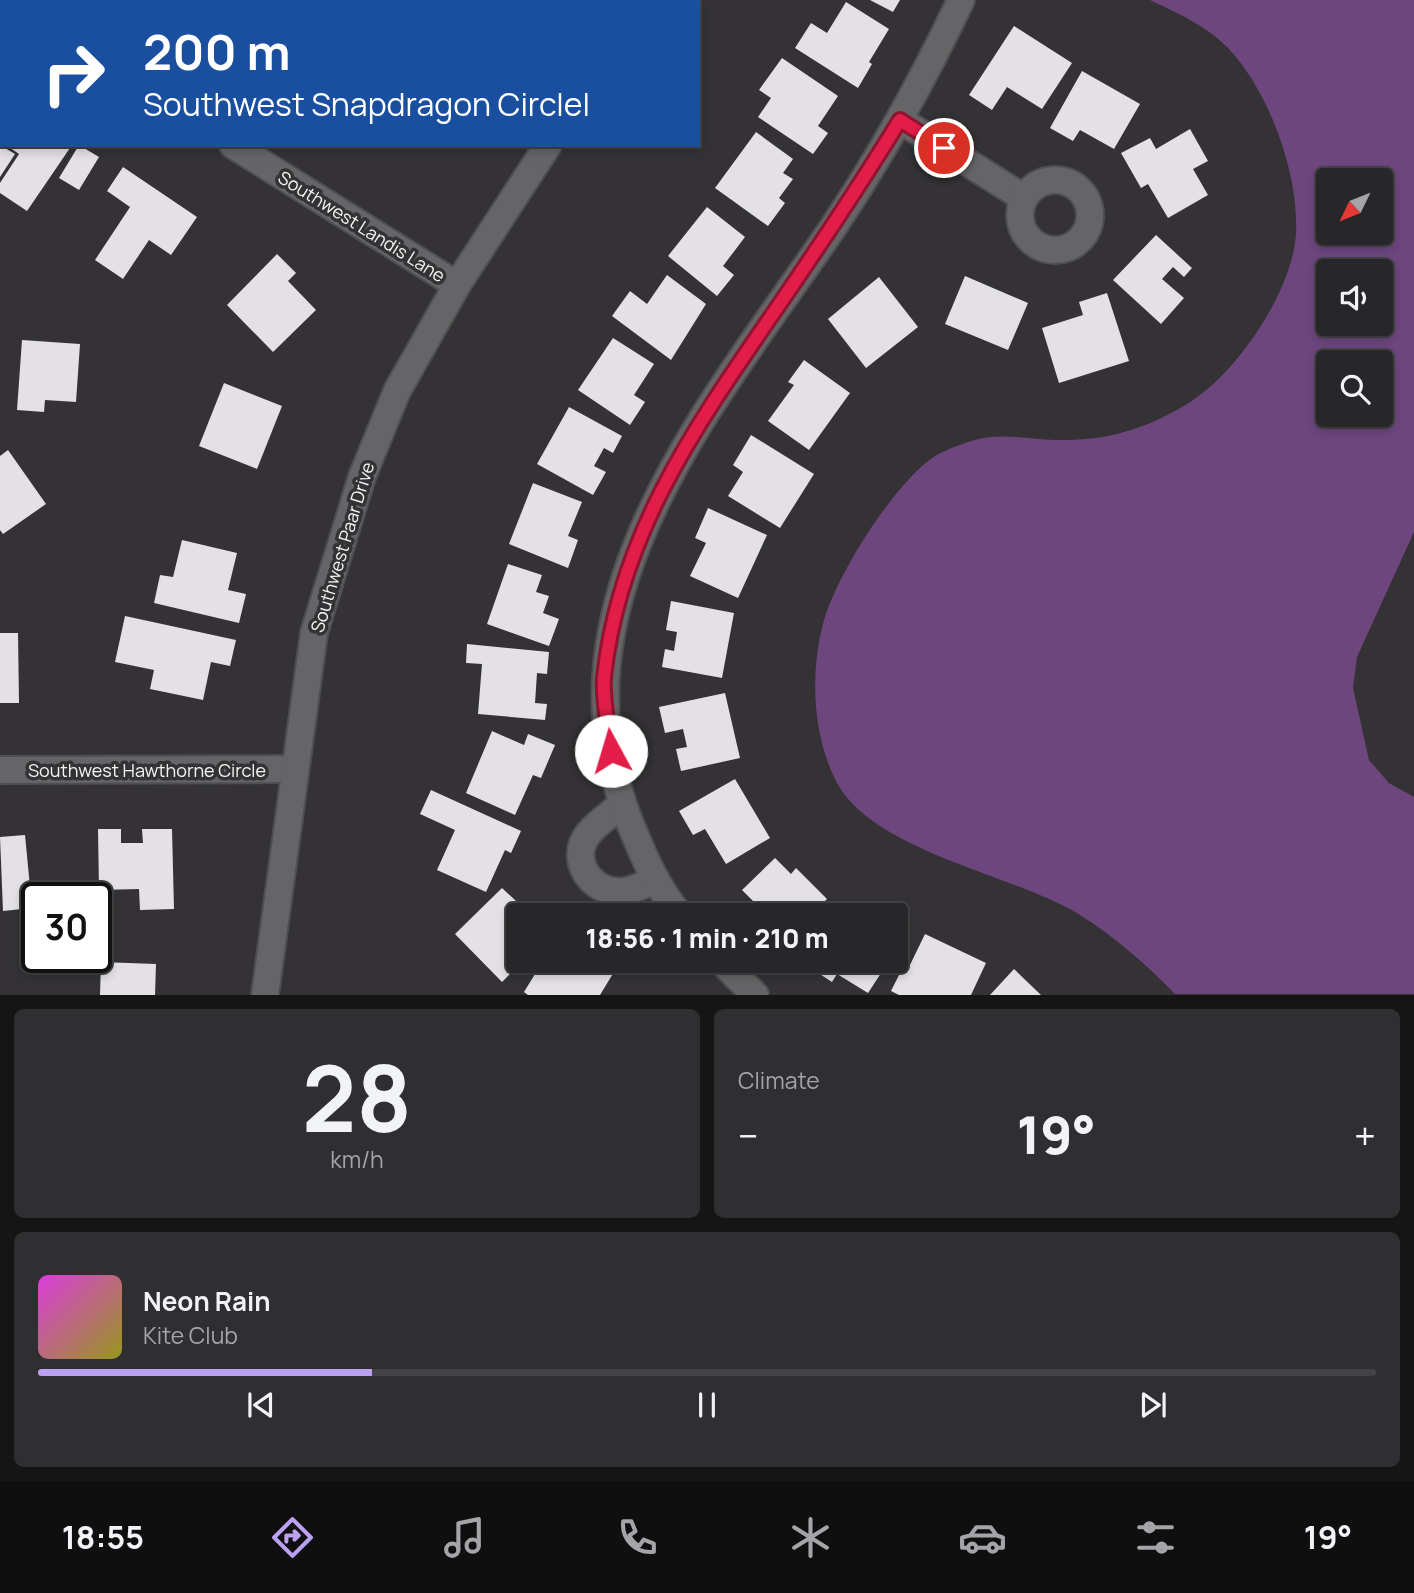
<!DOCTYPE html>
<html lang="en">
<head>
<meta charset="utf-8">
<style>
  :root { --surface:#272628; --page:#2f2e30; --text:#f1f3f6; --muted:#a4a5a8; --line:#434345; --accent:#bca0f2 }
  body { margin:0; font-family:Manrope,sans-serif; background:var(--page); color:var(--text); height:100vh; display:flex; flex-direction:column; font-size:26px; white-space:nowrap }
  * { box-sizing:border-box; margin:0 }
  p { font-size:23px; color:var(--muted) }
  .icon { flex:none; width:38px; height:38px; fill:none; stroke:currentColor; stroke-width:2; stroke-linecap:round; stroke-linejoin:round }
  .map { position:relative; height:995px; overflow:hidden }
  .sheet { display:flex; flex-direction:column; gap:14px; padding:14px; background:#151516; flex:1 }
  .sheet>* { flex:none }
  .hud { position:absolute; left:0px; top:0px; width:700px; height:147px; box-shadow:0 4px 10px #0003,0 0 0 2px var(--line); background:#1a4fa0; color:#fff; overflow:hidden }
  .needle { width:46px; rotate:227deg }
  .controls { position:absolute; left:1316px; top:168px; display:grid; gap:14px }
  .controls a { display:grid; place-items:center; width:77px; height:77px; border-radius:7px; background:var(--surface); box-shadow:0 4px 10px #0003,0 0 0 2px var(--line); font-size:35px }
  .speed { position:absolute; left:21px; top:882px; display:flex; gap:14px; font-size:35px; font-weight:700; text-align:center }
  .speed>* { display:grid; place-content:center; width:91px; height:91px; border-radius:50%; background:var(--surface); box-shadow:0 4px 10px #0003,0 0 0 2px var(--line); line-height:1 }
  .speed .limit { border:4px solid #111; border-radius:10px; background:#fff; color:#111 }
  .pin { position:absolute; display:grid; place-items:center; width:60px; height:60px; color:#fff; margin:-30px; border:4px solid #fff; border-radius:50%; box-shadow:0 2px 7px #0007 }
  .me { position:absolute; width:77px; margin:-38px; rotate:354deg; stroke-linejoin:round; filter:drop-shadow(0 0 5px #0008) }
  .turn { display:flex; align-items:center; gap:24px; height:147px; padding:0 28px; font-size:32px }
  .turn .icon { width:91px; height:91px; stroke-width:2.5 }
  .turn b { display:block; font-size:49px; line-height:60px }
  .big { font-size:52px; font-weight:800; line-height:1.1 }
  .sheet .widget { flex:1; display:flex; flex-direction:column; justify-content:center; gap:10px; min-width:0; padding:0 24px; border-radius:10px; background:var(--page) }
  .sheet .dial { align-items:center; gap:0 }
  .dial b { font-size:91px; line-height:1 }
  .song { display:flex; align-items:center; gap:21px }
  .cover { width:84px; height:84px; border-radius:10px; background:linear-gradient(135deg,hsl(300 70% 55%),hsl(60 70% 35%)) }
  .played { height:7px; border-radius:4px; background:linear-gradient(90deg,var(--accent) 25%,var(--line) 25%) }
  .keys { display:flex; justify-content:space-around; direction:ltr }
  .heat { display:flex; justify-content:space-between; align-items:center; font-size:38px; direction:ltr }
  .sheet .tiles { flex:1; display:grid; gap:14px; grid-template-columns:1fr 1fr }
  .widget:last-child { grid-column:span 2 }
  .trip { position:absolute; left:506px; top:903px; width:402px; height:70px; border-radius:7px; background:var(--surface); box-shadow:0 4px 10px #0003,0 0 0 2px var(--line); font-weight:800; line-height:70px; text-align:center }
  .menu { display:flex; height:112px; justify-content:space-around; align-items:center; background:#100f10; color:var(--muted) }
  .menu .icon { width:49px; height:49px }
  .menu .active { color:var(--accent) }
  .menu b { font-size:32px; color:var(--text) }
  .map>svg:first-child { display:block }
  .water { fill:#6c467d; fill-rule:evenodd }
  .building { fill:#e3e1e4 }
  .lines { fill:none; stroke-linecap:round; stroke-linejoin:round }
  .minor-casing { stroke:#4f4e50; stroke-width:30 }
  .minor { stroke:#656466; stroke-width:26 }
  .route-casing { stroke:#92132f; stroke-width:18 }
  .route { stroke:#e11d48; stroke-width:12 }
  .labels { text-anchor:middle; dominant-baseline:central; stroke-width:7; stroke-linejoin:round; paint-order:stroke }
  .street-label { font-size:18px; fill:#f4f3f4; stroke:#343235 }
</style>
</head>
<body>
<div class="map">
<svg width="1414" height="995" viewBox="0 0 1414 995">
  <rect width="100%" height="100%" fill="#343235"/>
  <path class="water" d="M1150,0H1414V532L1357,657L1353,688L1369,760L1389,783L1414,797V994H1175C1147,965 1115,937 1080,915C1015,874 870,852 835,779C812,732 810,671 824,620C838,573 894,483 935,456C945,450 959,445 971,441C997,432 1028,439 1055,440C1106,441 1144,430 1187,404C1236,375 1293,291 1296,233C1299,174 1269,91 1228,48C1207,26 1177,13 1150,0ZM1328,180H1381V233H1328ZM1328,271H1381V324H1328ZM1328,362H1381V415H1328Z"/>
  <g class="building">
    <polygon points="870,0 900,0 893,12"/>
    <polygon points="846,2 889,29 869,62 872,64 858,88 795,48 811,23 827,33"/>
    <polygon points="1014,26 1072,63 1042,109 1007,87 992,110 969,95"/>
    <polygon points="782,58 838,96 818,126 828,133 813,154 758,117 771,98 759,90"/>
    <polygon points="1082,71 1140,104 1114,149 1080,130 1073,141 1050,128"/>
    <polygon points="1190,129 1208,161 1193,169 1208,195 1168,218 1148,184 1141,188 1121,153 1150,138 1156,149"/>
    <polygon points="756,132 793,159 783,173 793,179 779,198 785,203 768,226 715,188"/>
    <polygon points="0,145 15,154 0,177"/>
    <polygon points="6,145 72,145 27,211 0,193 0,183 19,154"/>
    <polygon points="79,145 99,157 79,190 59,178"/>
    <polygon points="123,167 197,217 171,255 149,240 123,279 95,260 130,207 107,191"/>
    <polygon points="707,207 745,237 723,266 734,275 717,296 668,256"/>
    <polygon points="1156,235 1192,268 1184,277 1173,267 1162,279 1184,298 1161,324 1113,280"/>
    <polygon points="277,254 296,273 288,281 316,310 273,352 227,305"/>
    <polygon points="667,275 706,304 671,360 612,316 630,291 647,304"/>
    <polygon points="965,276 1028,303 1008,350 945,324"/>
    <polygon points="879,277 918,327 866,368 828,319"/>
    <polygon points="1107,293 1129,361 1059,383 1042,328 1083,315 1079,302"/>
    <polygon points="613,338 654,364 634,395 645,402 630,425 578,390"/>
    <polygon points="22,340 80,344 76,402 45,400 44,412 17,410"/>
    <polygon points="804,360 850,393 809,450 768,421 794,385 788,382"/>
    <polygon points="224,383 282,406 257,469 199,446"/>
    <polygon points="569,407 622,436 613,453 604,448 594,466 606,472 593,495 537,464"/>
    <polygon points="751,435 814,474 780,528 728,496 743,472 733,465"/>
    <polygon points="8,450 46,504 3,534 0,530 0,456"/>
    <polygon points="533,483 582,502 568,536 578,540 568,568 509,544"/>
    <polygon points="708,508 767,535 738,598 690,576 706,543 695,538"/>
    <polygon points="182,540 237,553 228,590 246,594 239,623 154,603 160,575 173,577"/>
    <polygon points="508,564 542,575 536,592 549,596 543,613 559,619 549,646 487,624"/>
    <polygon points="671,601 734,613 722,678 662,667 665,649 674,651 677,632 666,630"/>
    <polygon points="125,616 236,640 230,666 211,662 203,700 150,689 154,670 115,662"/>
    <polygon points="0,633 18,633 19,703 0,703"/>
    <polygon points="467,644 549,652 547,674 537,673 535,703 547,704 545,720 478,714 482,664 466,663"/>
    <polygon points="725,693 740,758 681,771 676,749 687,747 683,729 665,733 659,707"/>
    <polygon points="492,731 524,745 528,734 555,745 541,778 533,775 515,815 466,793"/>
    <polygon points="735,779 770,838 726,864 705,829 693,835 679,811"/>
    <polygon points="431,790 521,831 511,853 505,850 486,892 437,870 455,830 420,814"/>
    <polygon points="98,829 121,829 121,843 143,843 142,829 172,829 174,909 140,910 139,889 99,890"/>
    <polygon points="25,835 32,908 3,911 0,837"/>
    <polygon points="775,858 791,874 796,868 827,899 810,915 767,915 742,890"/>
    <polygon points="502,888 531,915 518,915 518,961 523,961 502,982 455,934"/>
    <polygon points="925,934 986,963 971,995 899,995 891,991 904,965 909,967"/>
    <polygon points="543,961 572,961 582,967 586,961 595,961 614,972 600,995 528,995 524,992"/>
    <polygon points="809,961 889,961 868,993 837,974 832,982 806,965"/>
    <polygon points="101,962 156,964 155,995 100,995"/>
    <polygon points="1014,969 1041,995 990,995"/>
  </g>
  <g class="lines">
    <defs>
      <g id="minor">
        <polyline points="645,2 646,0"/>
        <polyline points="0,5 2,3"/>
        <polyline points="900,120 1024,198"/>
        <polyline points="233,145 457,285"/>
        <circle cx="1055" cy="215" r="35"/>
        <polyline points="0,770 293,769"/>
        <path d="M622,804C612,813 598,822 589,833C567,859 592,896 625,891C635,890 646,883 656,880"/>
        <path d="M680,915C657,889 643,855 630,823C540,599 717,399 834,226C882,154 924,78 961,0"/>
        <polyline points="721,961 755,995"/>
        <polyline points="265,995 314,633 362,477 397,391 457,285 548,145"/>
      </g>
    </defs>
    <use href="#minor" class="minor-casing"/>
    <use href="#minor" class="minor"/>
  </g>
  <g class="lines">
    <defs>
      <path id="route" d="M611,751C609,727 602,700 604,677C620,530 700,420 781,302C822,242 862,182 900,120L944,148"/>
    </defs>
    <use href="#route" class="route-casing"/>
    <use href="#route" class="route"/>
  </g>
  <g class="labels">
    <g class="street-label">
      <text transform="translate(362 226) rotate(32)">Southwest Landis Lane</text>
      <text transform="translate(342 547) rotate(-73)">Southwest Paar Drive</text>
      <text x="147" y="770">Southwest Hawthorne Circle</text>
    </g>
  </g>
</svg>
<div class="controls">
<a><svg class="needle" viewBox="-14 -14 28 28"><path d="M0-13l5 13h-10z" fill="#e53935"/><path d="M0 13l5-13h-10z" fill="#a4a5a8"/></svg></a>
<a><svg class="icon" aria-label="sound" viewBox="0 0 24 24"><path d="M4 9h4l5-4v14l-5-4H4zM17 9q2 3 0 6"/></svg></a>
<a><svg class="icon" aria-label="search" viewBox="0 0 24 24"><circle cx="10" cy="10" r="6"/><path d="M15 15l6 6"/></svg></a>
</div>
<div class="speed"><div class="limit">30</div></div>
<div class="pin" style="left:944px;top:148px;background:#d93025"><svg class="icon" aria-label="arrive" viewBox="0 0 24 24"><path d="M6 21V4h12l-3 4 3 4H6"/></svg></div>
<svg class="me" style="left:611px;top:751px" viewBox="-20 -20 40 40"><circle r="19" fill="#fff"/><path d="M0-13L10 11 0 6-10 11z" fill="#e11d48"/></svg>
<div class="trip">18:56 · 1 min · 210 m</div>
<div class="hud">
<div class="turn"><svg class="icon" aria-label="right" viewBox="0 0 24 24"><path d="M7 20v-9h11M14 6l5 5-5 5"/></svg><div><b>200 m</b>Southwest Snapdragon Circlel</div></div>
</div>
</div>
<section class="sheet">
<div class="tiles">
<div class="widget dial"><b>28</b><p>km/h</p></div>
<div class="widget"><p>Climate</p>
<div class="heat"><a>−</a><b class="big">19°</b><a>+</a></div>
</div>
<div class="widget">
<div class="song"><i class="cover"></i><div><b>Neon Rain</b><p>Kite Club</p></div></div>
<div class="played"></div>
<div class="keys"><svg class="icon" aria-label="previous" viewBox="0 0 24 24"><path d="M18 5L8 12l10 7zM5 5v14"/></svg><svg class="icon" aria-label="pause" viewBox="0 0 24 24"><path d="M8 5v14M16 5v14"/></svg><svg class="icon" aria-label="next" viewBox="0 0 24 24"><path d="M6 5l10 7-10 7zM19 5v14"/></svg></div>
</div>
</div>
</section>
<nav class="menu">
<b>18:55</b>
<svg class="icon active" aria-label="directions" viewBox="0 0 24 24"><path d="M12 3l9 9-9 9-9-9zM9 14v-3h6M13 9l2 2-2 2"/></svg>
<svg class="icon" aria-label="music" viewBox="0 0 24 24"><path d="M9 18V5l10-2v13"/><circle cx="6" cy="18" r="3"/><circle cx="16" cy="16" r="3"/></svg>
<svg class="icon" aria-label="phone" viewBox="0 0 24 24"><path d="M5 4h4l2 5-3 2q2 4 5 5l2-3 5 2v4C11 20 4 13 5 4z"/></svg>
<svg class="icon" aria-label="climate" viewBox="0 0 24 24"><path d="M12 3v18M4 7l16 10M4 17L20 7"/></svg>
<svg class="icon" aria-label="car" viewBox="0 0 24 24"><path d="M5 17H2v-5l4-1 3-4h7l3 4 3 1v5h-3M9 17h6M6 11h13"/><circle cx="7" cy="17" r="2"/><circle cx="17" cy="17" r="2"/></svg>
<svg class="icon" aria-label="filters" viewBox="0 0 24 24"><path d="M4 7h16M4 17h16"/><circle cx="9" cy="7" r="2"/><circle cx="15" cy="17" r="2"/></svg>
<b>19°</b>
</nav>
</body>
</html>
